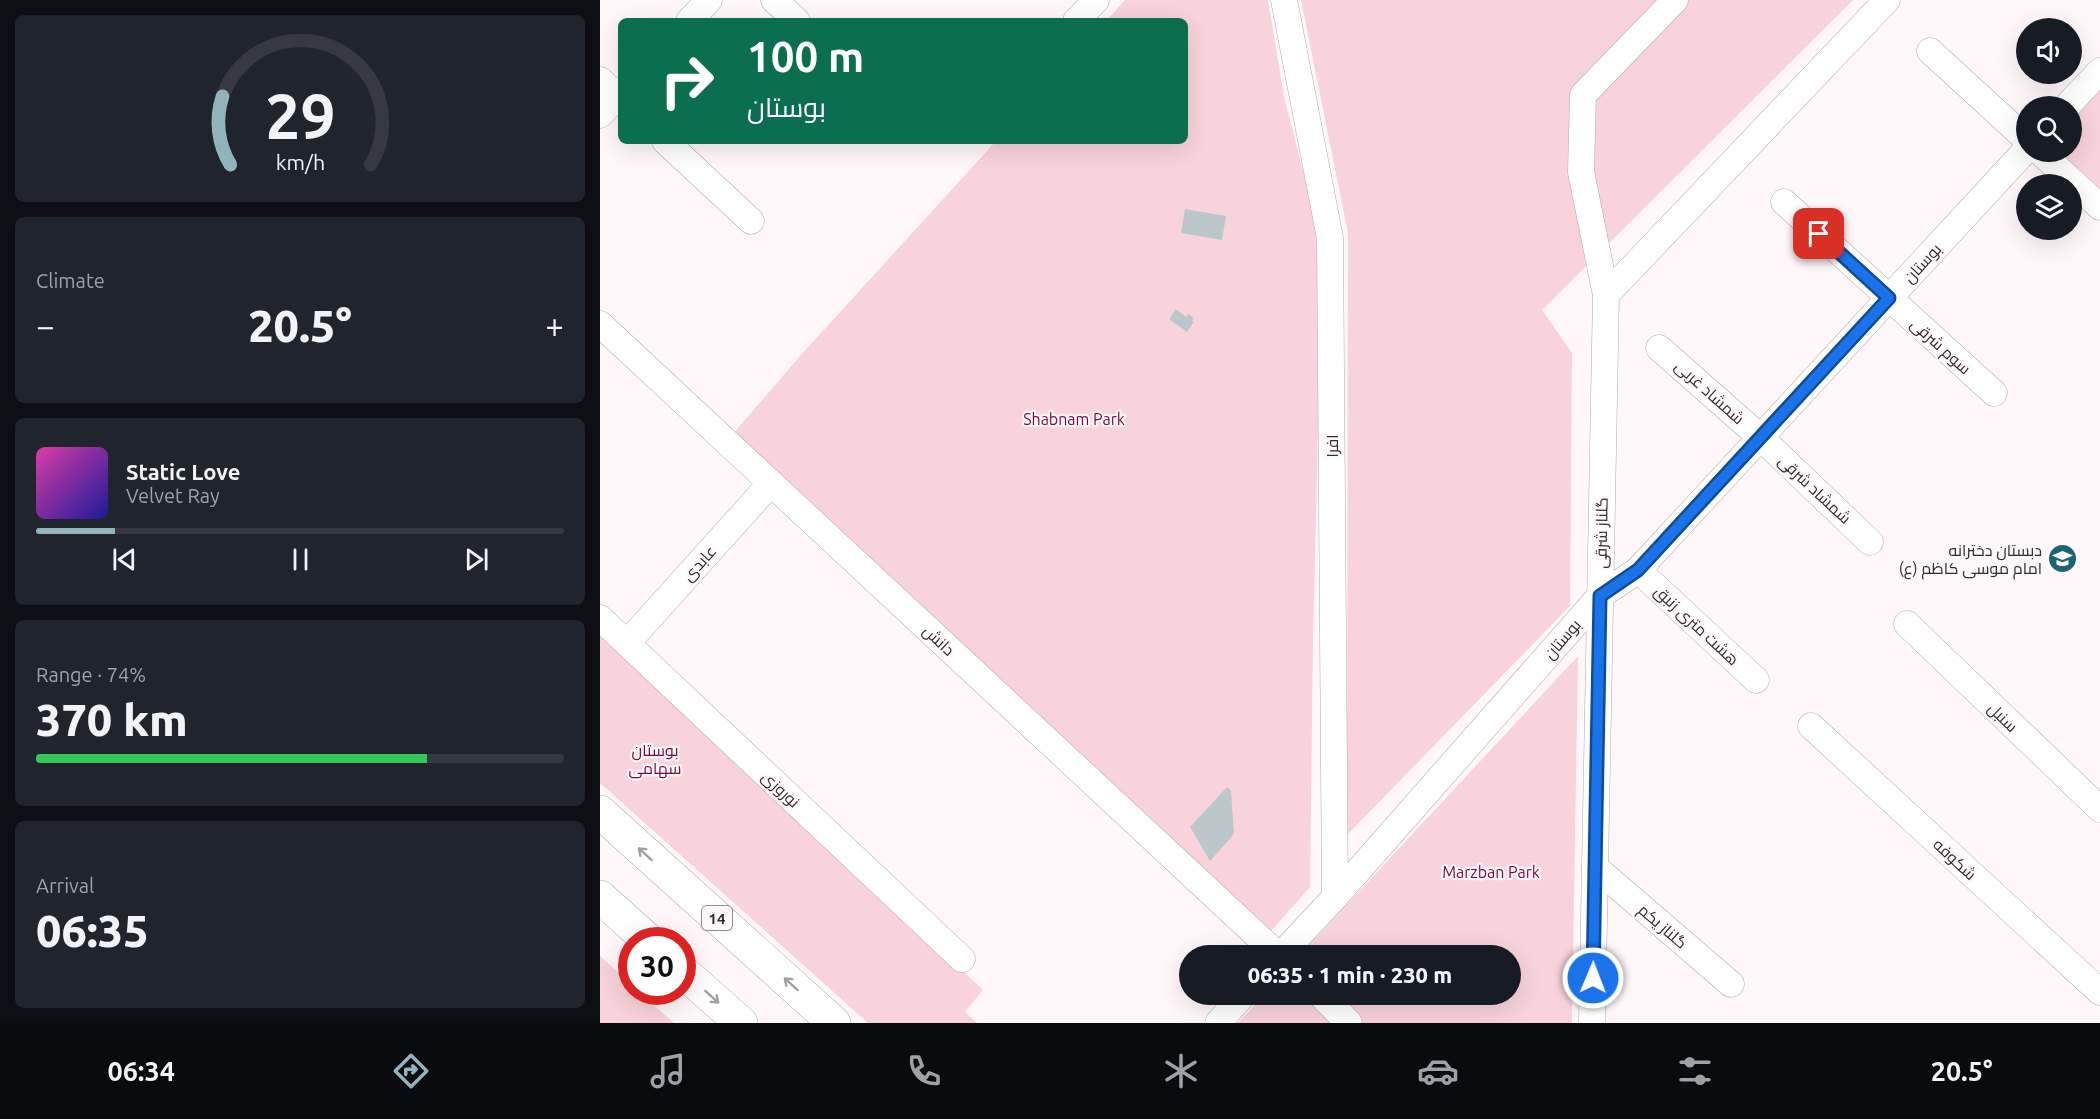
<!DOCTYPE html>
<html lang="en">
<head>
<meta charset="utf-8">
<style>
  :root { --surface:#171b24; --page:#20242c; --text:#f1f3f6; --muted:#9ea1a6; --line:#363941; --accent:#91b3bb }
  body { margin:0; font-family:Ubuntu,Cairo,sans-serif; background:var(--page); color:var(--text); height:100vh; display:flex; flex-direction:column; font-size:22px; white-space:nowrap }
  * { box-sizing:border-box; margin:0 }
  p { font-size:20px; color:var(--muted) }
  .icon { flex:none; width:33px; height:33px; fill:none; stroke:currentColor; stroke-width:2; stroke-linecap:round; stroke-linejoin:round }
  .map { position:relative; flex:1; overflow:hidden }
  .details { display:flex; flex-direction:column; gap:15px; padding:15px; background:#0d0f14; width:600px }
  .details>* { flex:none }
  .banner { position:absolute; left:18px; top:18px; width:570px; height:126px; border-radius:9px; box-shadow:0 6px 24px #0002; background:#0b6e4f; color:#fff; overflow:hidden }
  .tools { position:absolute; left:1416px; top:18px; display:grid; gap:12px }
  .tools a { display:grid; place-items:center; width:66px; height:66px; border-radius:50%; background:var(--surface); box-shadow:0 6px 24px #0002; font-size:30px }
  .speed { position:absolute; left:18px; top:927px; display:flex; gap:12px; font-size:30px; font-weight:700; text-align:center }
  .speed>* { display:grid; place-content:center; width:78px; height:78px; border-radius:50%; background:var(--surface); box-shadow:0 6px 24px #0002; line-height:1 }
  .speed .limit { border:9px solid #d22; background:#fff; color:#111 }
  .pin { position:absolute; display:grid; place-items:center; width:51px; height:51px; color:#fff; margin:-26px; border-radius:12px; box-shadow:0 3px 9px #0006 }
  .me { position:absolute; width:66px; margin:-33px; rotate:1deg; stroke-linejoin:round; filter:drop-shadow(0 0 4px #0008) }
  .turn { display:flex; align-items:center; gap:21px; height:126px; padding:0 30px; font-size:27px }
  .turn .icon { width:78px; height:78px; stroke-width:2.5 }
  .turn b { display:block; font-size:42px; line-height:51px }
  .big { font-size:45px; font-weight:800; line-height:1.1 }
  .details .card { flex:1; display:flex; flex-direction:column; justify-content:center; gap:9px; min-width:0; padding:0 21px; border-radius:9px; background:var(--page) }
  .details .dial { align-items:center; gap:0 }
  .dial svg { height:156px; overflow:visible; fill:none; stroke:var(--line); stroke-width:7; stroke-linecap:round; text-anchor:middle }
  .dial text { fill:var(--text); stroke:none }
  .song { display:flex; align-items:center; gap:18px }
  .cover { width:72px; height:72px; border-radius:9px; background:linear-gradient(135deg,hsl(320 70% 55%),hsl(240 70% 35%)) }
  .played { height:6px; border-radius:3px; background:linear-gradient(90deg,var(--accent) 15%,var(--line) 15%) }
  .keys { display:flex; justify-content:space-around; direction:ltr }
  .heat { display:flex; justify-content:space-between; align-items:center; font-size:33px; direction:ltr }
  .charge { height:9px; border-radius:4px; background:linear-gradient(90deg,#34c759 74%,var(--line) 0) }
  .trip { position:absolute; left:579px; top:945px; width:342px; height:60px; border-radius:30px; background:var(--surface); box-shadow:0 6px 24px #0002; font-weight:800; line-height:60px; text-align:center }
  .tabs { display:flex; height:96px; justify-content:space-around; align-items:center; background:#090b0e; color:var(--muted) }
  .tabs .icon { width:42px; height:42px }
  .tabs .current { color:var(--accent) }
  .tabs b { font-size:27px; color:var(--text) }
  main { display:flex; flex:1; min-height:0 }
  .map>svg:first-child { display:block }
  .green { fill:#f9d3db }
  .building { fill:#bbc7ca }
  .lines { fill:none; stroke-linecap:round; stroke-linejoin:round }
  .minor-casing { stroke:#b4a8ab; stroke-width:27 }
  .highway-casing { stroke:#b4a8ab; stroke-width:34 }
  .minor { stroke:#fff; stroke-width:26 }
  .highway { stroke:#fff; stroke-width:33 }
  .oneway { stroke:#a2a0a0 }
  .route-casing { stroke:#114b97; stroke-width:15 }
  .route { stroke:#1a73e8; stroke-width:10 }
  .labels { text-anchor:middle; dominant-baseline:central; stroke-width:4.5; stroke-linejoin:round; paint-order:stroke }
  .shield { fill:#fff7f9; stroke:#6f696a; stroke-width:1.5 }
  .shield-label { font-size:15px; font-weight:bold; fill:#312c2d }
  .street-label { font-size:16px; fill:#312c2d; stroke:#fff7f9 }
  .park-label { font-size:16px; fill:#79073a; stroke:#fff7f9 }
  .poi-label { font-size:16px; fill:#312c2d; stroke:#fff7f9; text-anchor:end }
</style>
</head>
<body>
<main>
<section class="details">
<div class="card dial"><svg viewBox="0 0 100 80">
<path d="M14 69A42 42 0 1 1 86 69"/>
<path d="M14 69A42 42 0 0 1 10 34" stroke="#91b3bb"/>
<text x="50" y="56" font-size="32" font-weight="700">29</text>
<text x="50" y="72" font-size="11">km/h</text>
</svg></div>
<div class="card"><p>Climate</p>
<div class="heat"><a>−</a><b class="big">20.5°</b><a>+</a></div>
</div>
<div class="card">
<div class="song"><i class="cover"></i><div><b>Static Love</b><p>Velvet Ray</p></div></div>
<div class="played"></div>
<div class="keys"><svg class="icon" aria-label="previous" viewBox="0 0 24 24"><path d="M18 5L8 12l10 7zM5 5v14"/></svg><svg class="icon" aria-label="pause" viewBox="0 0 24 24"><path d="M8 5v14M16 5v14"/></svg><svg class="icon" aria-label="next" viewBox="0 0 24 24"><path d="M6 5l10 7-10 7zM19 5v14"/></svg></div>
</div>
<div class="card"><p>Range · 74%</p><b class="big">370 km</b><div class="charge"></div></div>
<div class="card"><p>Arrival</p><b class="big">06:35</b></div>
</section>
<div class="map">
<svg width="1500" height="1023" viewBox="0 0 1500 1023">
  <rect width="100%" height="100%" fill="#fff7f9"/>
  <g class="green">
    <polygon points="525,0 668,0 684,97 713,210 718,258 719,390 713,639 710,887 665,938 131,436 201,355 396,141 585,141 585,21 506,21"/>
    <polygon points="701,0 1253,0 942,310 972,353 970,606 747,835 748,233"/>
    <polygon points="1500,78 1500,189 1460,152 1472,152 1472,109"/>
    <polygon points="0,633 383,990 365,1012 377,1023 268,1023 0,783"/>
    <polygon points="978,656 972,1023 638,1023 664,995 910,994 910,956 700,955"/>
    <polygon points="0,956 31,984 32,992 39,992 74,1023 0,1023"/>
  </g>
  <g class="building">
    <polygon points="585,209 626,216 622,240 581,233"/>
    <polygon points="576,309 586,317 588,314 594,318 592,321 594,322 587,332 569,319"/>
    <polygon points="627,787 631,791 634,834 610,861 590,827"/>
  </g>
  <g class="lines">
    <defs>
      <g id="minor">
        <polyline points="174,0 197,21"/>
        <polyline points="684,0 730,238 735,897"/>
        <polyline points="89,21 109,0"/>
        <polyline points="476,21 496,0"/>
        <polyline points="1330,51 1426,139"/>
        <polyline points="0,80 21,99"/>
        <polyline points="1467,106 1500,71"/>
        <polyline points="0,115 21,93"/>
        <polyline points="65,141 151,221"/>
        <polyline points="1440,152 1500,207"/>
        <polyline points="1184,202 1394,393"/>
        <polyline points="1006,295 1287,0"/>
        <polyline points="0,324 679,956"/>
        <polyline points="1059,348 1160,437 1270,542"/>
        <polyline points="1038,570 1156,680"/>
        <polyline points="0,618 362,959"/>
        <polyline points="1307,624 1500,809"/>
        <polyline points="27,643 171,483"/>
        <polyline points="1211,726 1500,992"/>
        <polyline points="995,867 1131,984"/>
        <polyline points="680,956 735,897 1000,596 1038,570 1426,150"/>
        <polyline points="720,994 749,1023"/>
        <polyline points="618,1023 644,994"/>
        <polyline points="992,1023 1006,295 981,172 983,95 1075,0"/>
      </g>
      <g id="highway">
        <polyline points="0,812 234,1023"/>
        <polyline points="0,897 48,940"/>
        <polyline points="82,971 141,1023"/>
      </g>
    </defs>
    <use href="#minor" class="minor-casing"/>
    <use href="#highway" class="highway-casing"/>
    <use href="#minor" class="minor"/>
    <use href="#highway" class="highway"/>
  </g>
  <defs><path id="oneway-shaft" d="M-6 0H5M1.5-3L5.5 0L1.5 3" fill="none" stroke-width="1.6" stroke-linecap="round" stroke-linejoin="round" transform="scale(1.5)"/></defs>
  <g class="oneway">
    <use href="#oneway-shaft" transform="translate(45 854) rotate(-138)"/>
    <use href="#oneway-shaft" transform="translate(191 984) rotate(-138)"/>
    <use href="#oneway-shaft" transform="translate(112 997) rotate(42)"/>
  </g>
  <g class="lines">
    <defs>
      <polyline id="route" points="993,978 1000,596 1038,570 1289,298 1219,234"/>
    </defs>
    <use href="#route" class="route-casing"/>
    <use href="#route" class="route"/>
  </g>
  <defs>
    <symbol id="school-disc" viewBox="-11 -11 22 22"><circle r="9.5" fill="#1c6473" stroke="#fff7f9"/><path d="M0-5L7-2L0 1L-7-2ZM-4 1L0 2.5L4 1V4Q0 6-4 4Z" fill="#fff"/></symbol>
  </defs>
  <g fill-rule="evenodd">
    <use href="#school-disc" x="1446" y="542" width="33" height="33"/>
  </g>
  <g class="labels">
    <rect class="shield" x="102" y="906" width="30" height="24" rx="4.5"/>
    <g class="shield-label">
      <text x="117" y="918">14</text>
    </g>
    <g class="street-label">
      <text transform="translate(1322 263) rotate(-47)">بوستان</text>
      <text transform="translate(1341 346) rotate(42)">سوم شرقی</text>
      <text transform="translate(1110 392) rotate(42)">شمشاد غربی</text>
      <text transform="translate(732 446) rotate(-90)">افرا</text>
      <text transform="translate(1215 489) rotate(43)">شمشاد شرقی</text>
      <text transform="translate(1001 533) rotate(-89)">گلناز شرقی</text>
      <text transform="translate(99 563) rotate(-48)">عابدی</text>
      <text transform="translate(1097 625) rotate(43)">هشت متری زنبق</text>
      <text transform="translate(962 639) rotate(-49)">بوستان</text>
      <text transform="translate(339 640) rotate(43)">دانش</text>
      <text transform="translate(1403 717) rotate(44)">سنبل</text>
      <text transform="translate(181 789) rotate(43)">نوروزی</text>
      <text transform="translate(1355 859) rotate(43)">شکوفه</text>
      <text transform="translate(1063 926) rotate(41)">گلناز یکم</text>
    </g>
    <g class="park-label">
      <text x="474" y="419">Shabnam Park</text>
      <text x="55" y="750">بوستان<tspan x="55" dy="18">سهامی</tspan></text>
      <text x="891" y="872">Marzban Park</text>
    </g>
    <g class="poi-label">
      <text x="1442" y="550">دبستان دخترانه<tspan x="1442" dy="18">امام موسی کاظم (ع)</tspan></text>
    </g>
  </g>
</svg>
<div class="tools">
<a><svg class="icon" aria-label="sound" viewBox="0 0 24 24"><path d="M4 9h4l5-4v14l-5-4H4zM17 9q2 3 0 6"/></svg></a>
<a><svg class="icon" aria-label="search" viewBox="0 0 24 24"><circle cx="10" cy="10" r="6"/><path d="M15 15l6 6"/></svg></a>
<a><svg class="icon" aria-label="layers" viewBox="0 0 24 24"><path d="M12 4l9 5-9 5-9-5zM3 14l9 5 9-5"/></svg></a>
</div>
<div class="speed"><div class="limit">30</div></div>
<div class="pin" style="left:1219px;top:234px;background:#d93025"><svg class="icon" aria-label="arrive" viewBox="0 0 24 24"><path d="M6 21V4h12l-3 4 3 4H6"/></svg></div>
<svg class="me" style="left:993px;top:978px" viewBox="-20 -20 40 40"><circle r="17" fill="#1a73e8" stroke="#fff" stroke-width="3"/><path d="M0-11L8 9 0 5-8 9z" fill="#fff"/></svg>
<div class="trip">06:35 · 1 min · 230 m</div>
<div class="banner">
<div class="turn"><svg class="icon" aria-label="right" viewBox="0 0 24 24"><path d="M7 20v-9h11M14 6l5 5-5 5"/></svg><div><b>100 m</b>بوستان</div></div>
</div>
</div>
</main>
<nav class="tabs">
<b>06:34</b>
<svg class="icon current" aria-label="directions" viewBox="0 0 24 24"><path d="M12 3l9 9-9 9-9-9zM9 14v-3h6M13 9l2 2-2 2"/></svg>
<svg class="icon" aria-label="music" viewBox="0 0 24 24"><path d="M9 18V5l10-2v13"/><circle cx="6" cy="18" r="3"/><circle cx="16" cy="16" r="3"/></svg>
<svg class="icon" aria-label="phone" viewBox="0 0 24 24"><path d="M5 4h4l2 5-3 2q2 4 5 5l2-3 5 2v4C11 20 4 13 5 4z"/></svg>
<svg class="icon" aria-label="climate" viewBox="0 0 24 24"><path d="M12 3v18M4 7l16 10M4 17L20 7"/></svg>
<svg class="icon" aria-label="car" viewBox="0 0 24 24"><path d="M5 17H2v-5l4-1 3-4h7l3 4 3 1v5h-3M9 17h6M6 11h13"/><circle cx="7" cy="17" r="2"/><circle cx="17" cy="17" r="2"/></svg>
<svg class="icon" aria-label="filters" viewBox="0 0 24 24"><path d="M4 7h16M4 17h16"/><circle cx="9" cy="7" r="2"/><circle cx="15" cy="17" r="2"/></svg>
<b>20.5°</b>
</nav>
</body>
</html>
